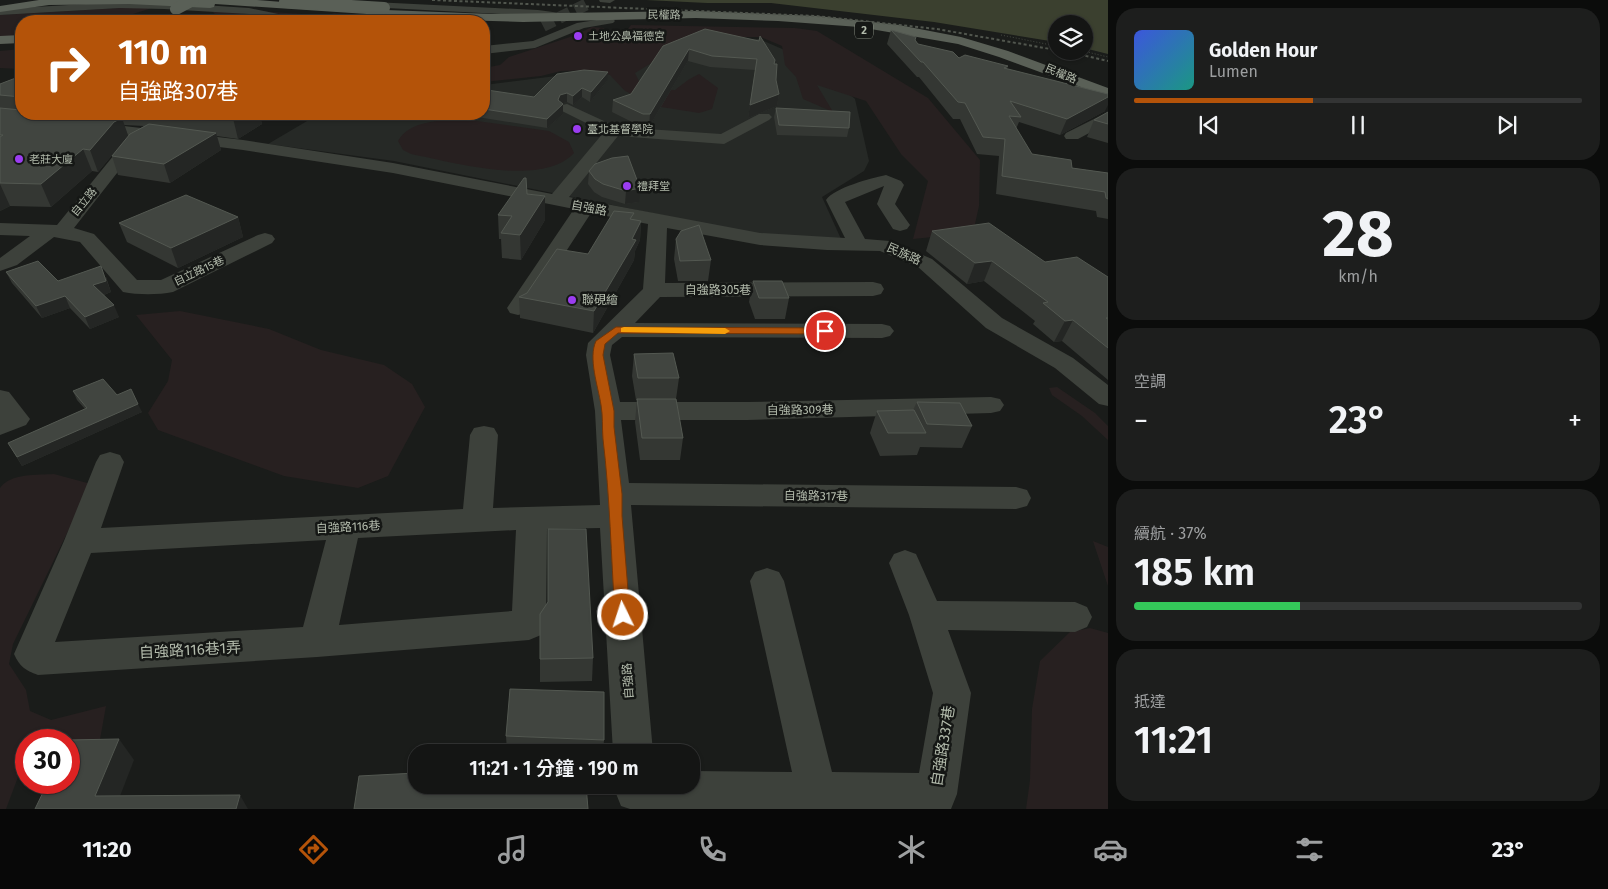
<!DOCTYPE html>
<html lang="zh-TW">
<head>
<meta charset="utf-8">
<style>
  :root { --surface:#141514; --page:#1d1e1d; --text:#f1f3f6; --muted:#9d9fa0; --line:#333434; --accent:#b45309 }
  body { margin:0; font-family:"Fira Sans","Noto Sans TC",sans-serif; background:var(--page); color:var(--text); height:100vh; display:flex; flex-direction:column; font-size:19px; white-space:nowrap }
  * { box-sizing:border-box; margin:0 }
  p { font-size:16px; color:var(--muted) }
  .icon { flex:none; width:28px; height:28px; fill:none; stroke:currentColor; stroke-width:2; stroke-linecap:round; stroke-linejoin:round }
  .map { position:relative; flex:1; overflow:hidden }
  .drawer { display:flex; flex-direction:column; gap:8px; padding:8px; background:#0b0c0b; width:500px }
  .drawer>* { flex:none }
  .guide { position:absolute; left:15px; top:15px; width:475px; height:105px; border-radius:20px; box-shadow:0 1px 4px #0004,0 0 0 1px var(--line); background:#b45309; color:#fff; overflow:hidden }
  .buttons { position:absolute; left:1048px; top:15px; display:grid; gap:10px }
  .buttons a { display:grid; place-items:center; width:45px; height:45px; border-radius:50%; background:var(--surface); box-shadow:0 1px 4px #0004,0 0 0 1px var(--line); font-size:25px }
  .speed { position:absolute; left:15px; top:729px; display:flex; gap:10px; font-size:25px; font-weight:700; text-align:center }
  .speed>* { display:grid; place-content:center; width:65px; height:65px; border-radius:50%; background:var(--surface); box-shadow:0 1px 4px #0004,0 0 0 1px var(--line); line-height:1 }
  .speed .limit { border:8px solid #d22; background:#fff; color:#111 }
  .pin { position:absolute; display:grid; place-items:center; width:42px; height:42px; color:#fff; margin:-21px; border:2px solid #fff; border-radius:50%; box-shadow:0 1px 5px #0007 }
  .me { position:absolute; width:55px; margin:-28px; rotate:356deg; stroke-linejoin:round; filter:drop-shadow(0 0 4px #0008) }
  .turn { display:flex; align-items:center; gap:18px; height:105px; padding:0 20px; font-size:22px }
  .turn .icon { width:65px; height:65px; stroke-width:2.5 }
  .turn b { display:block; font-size:35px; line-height:42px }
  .big { font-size:38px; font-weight:600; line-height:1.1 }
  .drawer .card { flex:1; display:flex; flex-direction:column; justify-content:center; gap:8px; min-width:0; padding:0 18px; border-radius:20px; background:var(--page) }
  .drawer .dial { align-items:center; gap:0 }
  .dial b { font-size:65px; line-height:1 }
  .song { display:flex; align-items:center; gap:15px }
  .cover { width:60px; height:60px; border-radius:8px; background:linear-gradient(135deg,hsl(230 70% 55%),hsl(170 70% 35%)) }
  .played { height:5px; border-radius:2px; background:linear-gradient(90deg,var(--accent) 40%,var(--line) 40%) }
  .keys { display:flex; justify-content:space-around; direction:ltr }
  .heat { display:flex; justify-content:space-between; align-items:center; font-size:28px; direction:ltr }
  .charge { height:8px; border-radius:4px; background:linear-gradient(90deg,#34c759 37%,var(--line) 0) }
  .trip { position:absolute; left:408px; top:744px; width:292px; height:50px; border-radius:20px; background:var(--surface); box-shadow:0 1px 4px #0004,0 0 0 1px var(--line); font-weight:600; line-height:50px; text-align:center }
  .dock { display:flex; height:80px; justify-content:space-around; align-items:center; background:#080808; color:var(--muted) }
  .dock .icon { width:35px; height:35px }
  .dock .on { color:var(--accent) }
  .dock b { font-size:22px; color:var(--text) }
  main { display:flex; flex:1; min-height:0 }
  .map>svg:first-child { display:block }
  .built { fill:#262926 }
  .green { fill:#272020 }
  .water { fill:#3b402f }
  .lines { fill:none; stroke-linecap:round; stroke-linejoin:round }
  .minor-tunnel { stroke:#313430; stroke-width:12; stroke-dasharray:12 6; stroke-linecap:butt }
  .path { stroke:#444841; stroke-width:1; stroke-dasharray:1 2; stroke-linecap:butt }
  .minor { fill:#3d413b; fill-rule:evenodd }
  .major { fill:#5a6057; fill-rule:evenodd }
  .rail { stroke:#51564e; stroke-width:2; stroke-dasharray:3 2.5; stroke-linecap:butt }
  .major-bridge { stroke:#5a6057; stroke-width:12 }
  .wall { fill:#343733; fill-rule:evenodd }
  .shaded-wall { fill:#242624 }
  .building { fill:#414540; stroke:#535851 }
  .route { fill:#b45309; stroke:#753606 }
  .slow { fill:#f59e0b }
  .poi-dot { fill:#9b3df1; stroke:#151715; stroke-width:2 }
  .labels { text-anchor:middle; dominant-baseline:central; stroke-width:5; stroke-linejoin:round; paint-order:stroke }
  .far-street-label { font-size:11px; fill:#b3bbac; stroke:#151715 }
  .shield { fill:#151715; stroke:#848a7f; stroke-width:1 }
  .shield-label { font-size:11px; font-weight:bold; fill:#b3bbac }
  .far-poi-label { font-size:11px; fill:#b3bbac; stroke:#151715; text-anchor:start }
  .street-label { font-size:12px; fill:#b3bbac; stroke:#151715 }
  .poi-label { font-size:12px; fill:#b3bbac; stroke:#151715; text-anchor:start }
  .near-street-label { font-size:15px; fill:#b3bbac; stroke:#151715 }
</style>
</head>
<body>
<main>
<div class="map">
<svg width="1108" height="809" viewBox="0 0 1108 809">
  <rect width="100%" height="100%" fill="#1a1c1a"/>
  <polygon class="built" points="700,38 759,39 817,64 855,99 869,161 864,171 822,197 841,239 756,234 394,161 268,144 319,114 484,114 484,85 572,74"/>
  <g class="green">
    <polygon points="136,7 152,8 133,14 154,14 131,21 21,21 21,36 0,36 0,15"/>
    <polygon points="211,10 242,13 286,21 185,21 191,15 211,17 215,14"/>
    <polygon points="258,11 316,15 341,21 308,21 287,15"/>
    <polygon points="331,13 446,21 357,21"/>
    <polygon points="631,25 795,28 817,31 928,98 980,160 979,206 973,233 913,239 928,181 901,154 866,101 817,85 833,112 803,99 796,77 785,65 782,46 761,37 694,37 635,73 643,89 675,90 688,80 699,74 718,88 712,109 699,113 661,107 625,91 610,75 592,70 561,71 541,76 484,82 484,68 500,65 509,57 573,36 592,27 604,28 600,37 623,35"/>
    <polygon points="21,49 21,69 0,68 0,51"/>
    <path d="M462,119L549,131L569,142L574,153C542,188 452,162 411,154L403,150L398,141C410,120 440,121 462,119Z"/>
    <polygon points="180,311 269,329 321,350 384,365 412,384 425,407 388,476 358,488 284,476 158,430 148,413 168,381 172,360 136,315"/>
    <polygon points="1057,387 1095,413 1108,426 1108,440 1082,416 1052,395 1049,388"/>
    <path d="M54,474L91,484L13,644L9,664L26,690L30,711L51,720L106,706L99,745L69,740H26V773L18,777L6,809H0V488C10,473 38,475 54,474Z"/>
    <polygon points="1093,541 1108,547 1108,586"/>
    <polygon points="1090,628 1108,633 1108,809 1026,809 1030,780 1032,709 1040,661 1070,632"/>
  </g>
  <polygon class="water" points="646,0 1108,0 1108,54 1084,48 1084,24 1056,24 1056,42 934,22 771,3 707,3"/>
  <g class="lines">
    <polyline class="minor-tunnel" points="543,26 591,2"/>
    <g class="path">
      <polyline points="1001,35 1056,46"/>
      <polyline points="1083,51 1108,57"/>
    </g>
    <g class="minor">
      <polygon points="599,0 615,0 610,3 600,2"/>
      <polygon points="353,1 538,10 560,13 566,16 560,19 538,16 349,6 348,4"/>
      <polygon points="120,2 157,2 249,8 298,18 304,21 283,21 249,14 164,9 120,8 0,15 0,9"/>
      <polygon points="609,18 613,19 615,21 613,23 584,28 535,48 484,54 484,46 533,41 577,23"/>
      <path d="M567,104L617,127L721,134L759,114H769L772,117L769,120L724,144L618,136L569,197L760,233L845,238L826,200C834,188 871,178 886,175L901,181L904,185L895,204L910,225L907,229L900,231L893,229L877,204L884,186L845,202L865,239L890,241L932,259L1002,318L1073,358L1108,385V406L1099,404L1055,368L986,328L918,267L880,251L827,250L760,245L667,228L665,283L873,282L881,284L884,289L881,294L873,296L660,297L635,323L882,324L890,326L894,331L890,336L882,338L622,337L612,345L610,355L620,402H747L991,397L1000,399L1004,405L1000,411L991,413L747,420H621L629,483L1016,487L1027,490L1031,498L1027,506L1016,509L631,505L653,752H613L600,528L547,529L546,625L541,635L529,640L317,657L38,675C25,670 20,667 14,654L64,541L96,462L100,455L110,452L120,455L124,462L101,528L463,509L470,435L474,428L484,426L494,428L498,435L493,508L600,505L595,411L586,355L588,343L643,289L648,224L591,213L526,313L518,315L510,313L507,308L574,209L393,173L243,150L147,138L146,143L135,150L74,228L94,234L137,280H161L258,235L265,233L272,235L275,239L272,243L173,292C158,295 138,295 123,292L80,242L54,237L17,265L0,271V258L30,236L0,235V223L57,225L123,144L134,137L85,130L82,127L85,124L90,122L243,140L393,163L552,194L604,132L562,111L560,108L562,105ZM516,530L512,611L339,625L358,538ZM326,540L303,627L55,642L91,553Z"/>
      <polygon points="1108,112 1108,123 1078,139 1066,139 1064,136 1066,133"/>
      <polygon points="0,390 9,392 30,419 26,425 0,435"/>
      <polygon points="905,550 916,554 937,601 1075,602 1087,607 1092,617 1087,627 1075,632 948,630 971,693 957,794 951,809 630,809 621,806 615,791 618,785 691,785 691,771 792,772 750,581 755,572 767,568 779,572 784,581 832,772 919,773 933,693 909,615 889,563 894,554"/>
    </g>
    <g class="major">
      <polygon points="39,0 257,0 386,10 492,14 696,11 818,16 899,25 961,37 1008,51 1108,88 1108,97 999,57 958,44 859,27 778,21 696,18 523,22 457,20 215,4 214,7 210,8 129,4 49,5 0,12 0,6"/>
      <polygon points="21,35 21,43 0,44 0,36"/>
    </g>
    <g class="rail">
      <polyline points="432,0 816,16 937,29 1056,50"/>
      <polyline points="1064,51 1108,61"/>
    </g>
    <g class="major-bridge">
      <polyline points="285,2 384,8"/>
      <polyline points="176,9 193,0"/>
    </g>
  </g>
  <g class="wall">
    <polygon points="705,29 774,64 776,80 779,94 777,106 748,118 755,70 710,67 688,61 649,127 642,127 612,112 613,100 631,94"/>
    <polygon points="891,30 915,40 918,44 959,58 1008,66 1007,69 1105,111 1060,135 1019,122 1016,129 1032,154 1072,168 1108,173 1108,219 1097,217 1096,211 996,194 999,156 977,154 960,119 953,119 919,77 917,77 887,44"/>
    <path d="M21,76V114H259L262,124L238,139L217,136L221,150L170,183L118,175L112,156L124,141L122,143L98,172L92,171L51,207L10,206L0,211V84ZM124,125L144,126L128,136Z"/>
    <polygon points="607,81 590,102 582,97 573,105 567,102 562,103 563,104 563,114 547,128 465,115 465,114 484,114 484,92 534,97"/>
    <polygon points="776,108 849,128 847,137 777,135 774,117"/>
    <polygon points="1108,112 1108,143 1087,137 1094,120"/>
    <polygon points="595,164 639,202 625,204 602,197 594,192 588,184 589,171"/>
    <polygon points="527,194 545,196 545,220 521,260 502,258 501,239 499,239 498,215"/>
    <polygon points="238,217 243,237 178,268 127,242 119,223"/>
    <polygon points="633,220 641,221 640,240 635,251 634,260 593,333 520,318 519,297 527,293 588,254"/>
    <polygon points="932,231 1045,262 1108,277 1108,380 1062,341 1054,342 1033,324 1035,321 984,281 967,284 926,251"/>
    <polygon points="676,239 711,260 708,281 678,281 674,259"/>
    <polygon points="6,272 58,281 106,277 111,292 104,295 119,317 90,329 70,308 42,318 12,283"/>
    <polygon points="753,281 789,298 785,319 755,319 749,302"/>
    <polygon points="634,354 679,378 676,399 683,438 680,460 640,460 635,422 637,400 636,400 632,376"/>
    <polygon points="73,391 117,395 142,412 22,466 8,443 85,409 77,400"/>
    <polygon points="917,402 972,426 962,448 920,447 917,455 880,456 870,433 877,411 913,410"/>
    <polygon points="548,602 593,658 592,681 540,682 540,659"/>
    <polygon points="506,736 604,740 603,752 507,752"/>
  </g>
  <g class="shaded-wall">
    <polygon points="689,49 688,61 649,127 650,114"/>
    <polygon points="608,72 607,81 590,102 591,92"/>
    <polygon points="582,88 582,97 573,105 573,96"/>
    <polygon points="567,93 567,102 560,104 563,104 563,114 547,128 547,119 558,100 560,95"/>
    <polygon points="779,94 777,106 748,118 750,105"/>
    <polygon points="1108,97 1108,105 1105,111 1060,135 1067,119"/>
    <polygon points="241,114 259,114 262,124 238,139 233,118"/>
    <polygon points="122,118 129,138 122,143 98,172 90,150 114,122"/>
    <polygon points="216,133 221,150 170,183 164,164"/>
    <polygon points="83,149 92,171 51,207 41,184"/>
    <polygon points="0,184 10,206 0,211"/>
    <polygon points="640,188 639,202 625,204 626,191"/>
    <polygon points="545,196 545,220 521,260 520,235"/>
    <polygon points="238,217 243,237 178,268 171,248"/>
    <polygon points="641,221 640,240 635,251 634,260 593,333 594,311 632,239"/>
    <polygon points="992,261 984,281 967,284 975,263"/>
    <polygon points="101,266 111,292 98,297 93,285"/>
    <polygon points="65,296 70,308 42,318 36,306"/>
    <polygon points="114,305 119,317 90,329 85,317"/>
    <polygon points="1073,320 1062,341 1054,342 1065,321"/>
    <polygon points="138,404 142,412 22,466 17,457"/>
    <polygon points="119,739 134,760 115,809 95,796"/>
    <polygon points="240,795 248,809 236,809"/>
  </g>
  <g class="building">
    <polygon points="705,29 759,41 760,36 775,60 774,64 777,64 776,80 779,94 750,105 757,59 712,56 689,49 650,114 643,114 613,100 631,94 663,46"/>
    <polygon points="891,30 916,37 915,40 918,44 953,52 959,58 965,55 1008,66 1004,68 1108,94 1108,97 1067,119 1010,101 1021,117 1009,116 1032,154 1071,160 1072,168 1108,173 1108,199 1106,198 1105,192 1002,176 1005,139 983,137 965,103 958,102 923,62 921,62"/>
    <polygon points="584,70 608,72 591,92 582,88 573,96 567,93 560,95 558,100 563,104 547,119 484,109 484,92 487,90 534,97 557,74"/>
    <polygon points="21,76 21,97 0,95 0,84"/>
    <polygon points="0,108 21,110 21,114 73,114 122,118 114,122 90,150 83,149 41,184 0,183 0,137 3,135 0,135"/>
    <polygon points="776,108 850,112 849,128 779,125"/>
    <polygon points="1108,112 1108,124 1094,120"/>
    <polygon points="199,114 241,114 233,118"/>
    <polygon points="149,124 216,133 164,164 112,156 130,134"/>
    <polygon points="628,156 640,188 626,191 603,184 595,179 589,171 595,164 612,158"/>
    <polygon points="524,178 526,178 527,194 545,196 520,235 501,233 512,216 498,215"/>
    <polygon points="186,195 238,217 171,248 119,223"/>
    <polygon points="614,211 634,213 630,219 641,221 632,239 636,240 594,311 519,297 527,293 557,249 588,254"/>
    <polygon points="989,223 1045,262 1077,257 1108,277 1108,318 1106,318 1108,319 1108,348 1073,320 1065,321 1043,303 1048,302 992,261 975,263 932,231"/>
    <polygon points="699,225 711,260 680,261 676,239 681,231"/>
    <polygon points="38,261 58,281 101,266 106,281 93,285 114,305 85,317 65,296 36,306 6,272"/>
    <polygon points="753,281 782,281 789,298 759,298"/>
    <polygon points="673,353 679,378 638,378 634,354"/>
    <polygon points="103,379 117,395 131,389 138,404 17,457 8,443 87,408 73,391"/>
    <polygon points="637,399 676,399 683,438 642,438"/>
    <polygon points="917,402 960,403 972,426 927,424"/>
    <polygon points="914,410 926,433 888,433 877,411"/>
    <polygon points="548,529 586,529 593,658 540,659 540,614 548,602"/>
    <polygon points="510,689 604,692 604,740 506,736"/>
    <polygon points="119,739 95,796 240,795 236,809 35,809 48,782 69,782 69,740 67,740"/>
    <polygon points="416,773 416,785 586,785 588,809 354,809 359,776"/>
  </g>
  <path class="route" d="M616,327L825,328L830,331L825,334L618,333L605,344L603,355L614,411V427L622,494V516L630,615L628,619L623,621L617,619L615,615C611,556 610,497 603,439C602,427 603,416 601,405C598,386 588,358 596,341Z"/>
  <polygon class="slow" points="624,327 725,328 730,331 725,334 621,332 621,328"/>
  <g class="poi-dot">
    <circle cx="578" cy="36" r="5"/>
    <circle cx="577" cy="129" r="5"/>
    <circle cx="19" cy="159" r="5"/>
    <circle cx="627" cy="186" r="5"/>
    <circle cx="572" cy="300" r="5"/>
  </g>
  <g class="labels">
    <g class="far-street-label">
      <text transform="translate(664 15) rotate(1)">民權路</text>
      <text transform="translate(1061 74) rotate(22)">民權路</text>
      <text transform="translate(84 202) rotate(-51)">自立路</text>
      <text transform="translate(199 271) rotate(-25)">自立路15巷</text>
    </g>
    <rect class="shield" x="855" y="21.5" width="18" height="17" rx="4"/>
    <g class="shield-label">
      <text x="864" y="30">2</text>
    </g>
    <g class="far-poi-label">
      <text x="588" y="36">土地公鼻福德宮</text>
      <text x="587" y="129">臺北基督學院</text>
      <text x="29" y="159">老莊大廈</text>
      <text x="637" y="186">禮拜堂</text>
    </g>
    <g class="street-label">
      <text transform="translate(589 208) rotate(11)">自強路</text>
      <text transform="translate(904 254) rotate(24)">民族路</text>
      <text x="718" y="290">自強路305巷</text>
      <text transform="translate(800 410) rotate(-1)">自強路309巷</text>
      <text transform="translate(816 496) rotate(1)">自強路317巷</text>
      <text transform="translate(348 527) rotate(-3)">自強路116巷</text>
      <text transform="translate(628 681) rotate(-94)">自強路</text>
    </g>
    <g class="poi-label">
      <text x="582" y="300">聯硯繪</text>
    </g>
    <g class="near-street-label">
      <text transform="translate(190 650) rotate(-3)">自強路116巷1弄</text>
      <text transform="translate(943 746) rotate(-81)">自強路337巷</text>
    </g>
  </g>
</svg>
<div class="buttons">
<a><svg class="icon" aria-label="layers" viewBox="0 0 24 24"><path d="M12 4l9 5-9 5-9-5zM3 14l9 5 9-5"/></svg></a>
</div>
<div class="speed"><div class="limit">30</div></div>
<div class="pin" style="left:825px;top:331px;background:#d93025"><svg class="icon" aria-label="arrive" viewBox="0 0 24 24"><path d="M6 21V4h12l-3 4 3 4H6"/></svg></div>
<svg class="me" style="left:623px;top:615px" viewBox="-20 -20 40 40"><circle r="17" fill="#b45309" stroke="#fff" stroke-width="3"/><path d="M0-11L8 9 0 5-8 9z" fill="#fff"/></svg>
<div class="trip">11:21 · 1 分鐘 · 190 m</div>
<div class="guide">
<div class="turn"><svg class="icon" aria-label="right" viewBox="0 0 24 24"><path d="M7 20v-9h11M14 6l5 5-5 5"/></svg><div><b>110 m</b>自強路307巷</div></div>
</div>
</div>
<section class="drawer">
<div class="card">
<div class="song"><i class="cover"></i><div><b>Golden Hour</b><p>Lumen</p></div></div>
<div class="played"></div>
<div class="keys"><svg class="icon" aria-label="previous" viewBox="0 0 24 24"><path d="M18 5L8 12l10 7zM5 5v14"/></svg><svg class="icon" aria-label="pause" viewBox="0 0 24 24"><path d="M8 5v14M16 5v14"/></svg><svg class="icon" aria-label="next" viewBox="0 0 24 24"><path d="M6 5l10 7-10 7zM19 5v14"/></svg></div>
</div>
<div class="card dial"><b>28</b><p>km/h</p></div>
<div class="card"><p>空調</p>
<div class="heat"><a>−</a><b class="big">23°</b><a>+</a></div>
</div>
<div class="card"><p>續航 · 37%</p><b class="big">185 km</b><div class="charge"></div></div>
<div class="card"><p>抵達</p><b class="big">11:21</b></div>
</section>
</main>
<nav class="dock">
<b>11:20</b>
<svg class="icon on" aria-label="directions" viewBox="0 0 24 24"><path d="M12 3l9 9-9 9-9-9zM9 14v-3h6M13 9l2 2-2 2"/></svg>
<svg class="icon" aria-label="music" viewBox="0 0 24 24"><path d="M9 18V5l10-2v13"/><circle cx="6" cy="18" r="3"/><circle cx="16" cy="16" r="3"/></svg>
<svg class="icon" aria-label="phone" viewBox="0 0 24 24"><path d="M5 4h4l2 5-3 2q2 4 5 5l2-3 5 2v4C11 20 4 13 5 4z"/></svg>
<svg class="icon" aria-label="climate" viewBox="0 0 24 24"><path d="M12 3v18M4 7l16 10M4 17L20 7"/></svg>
<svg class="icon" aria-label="car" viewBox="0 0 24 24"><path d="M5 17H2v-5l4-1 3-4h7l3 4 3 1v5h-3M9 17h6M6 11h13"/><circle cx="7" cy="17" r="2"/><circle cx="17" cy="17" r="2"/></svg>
<svg class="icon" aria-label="filters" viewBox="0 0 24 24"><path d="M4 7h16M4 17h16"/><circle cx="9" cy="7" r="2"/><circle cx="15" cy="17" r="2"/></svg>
<b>23°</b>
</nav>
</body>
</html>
